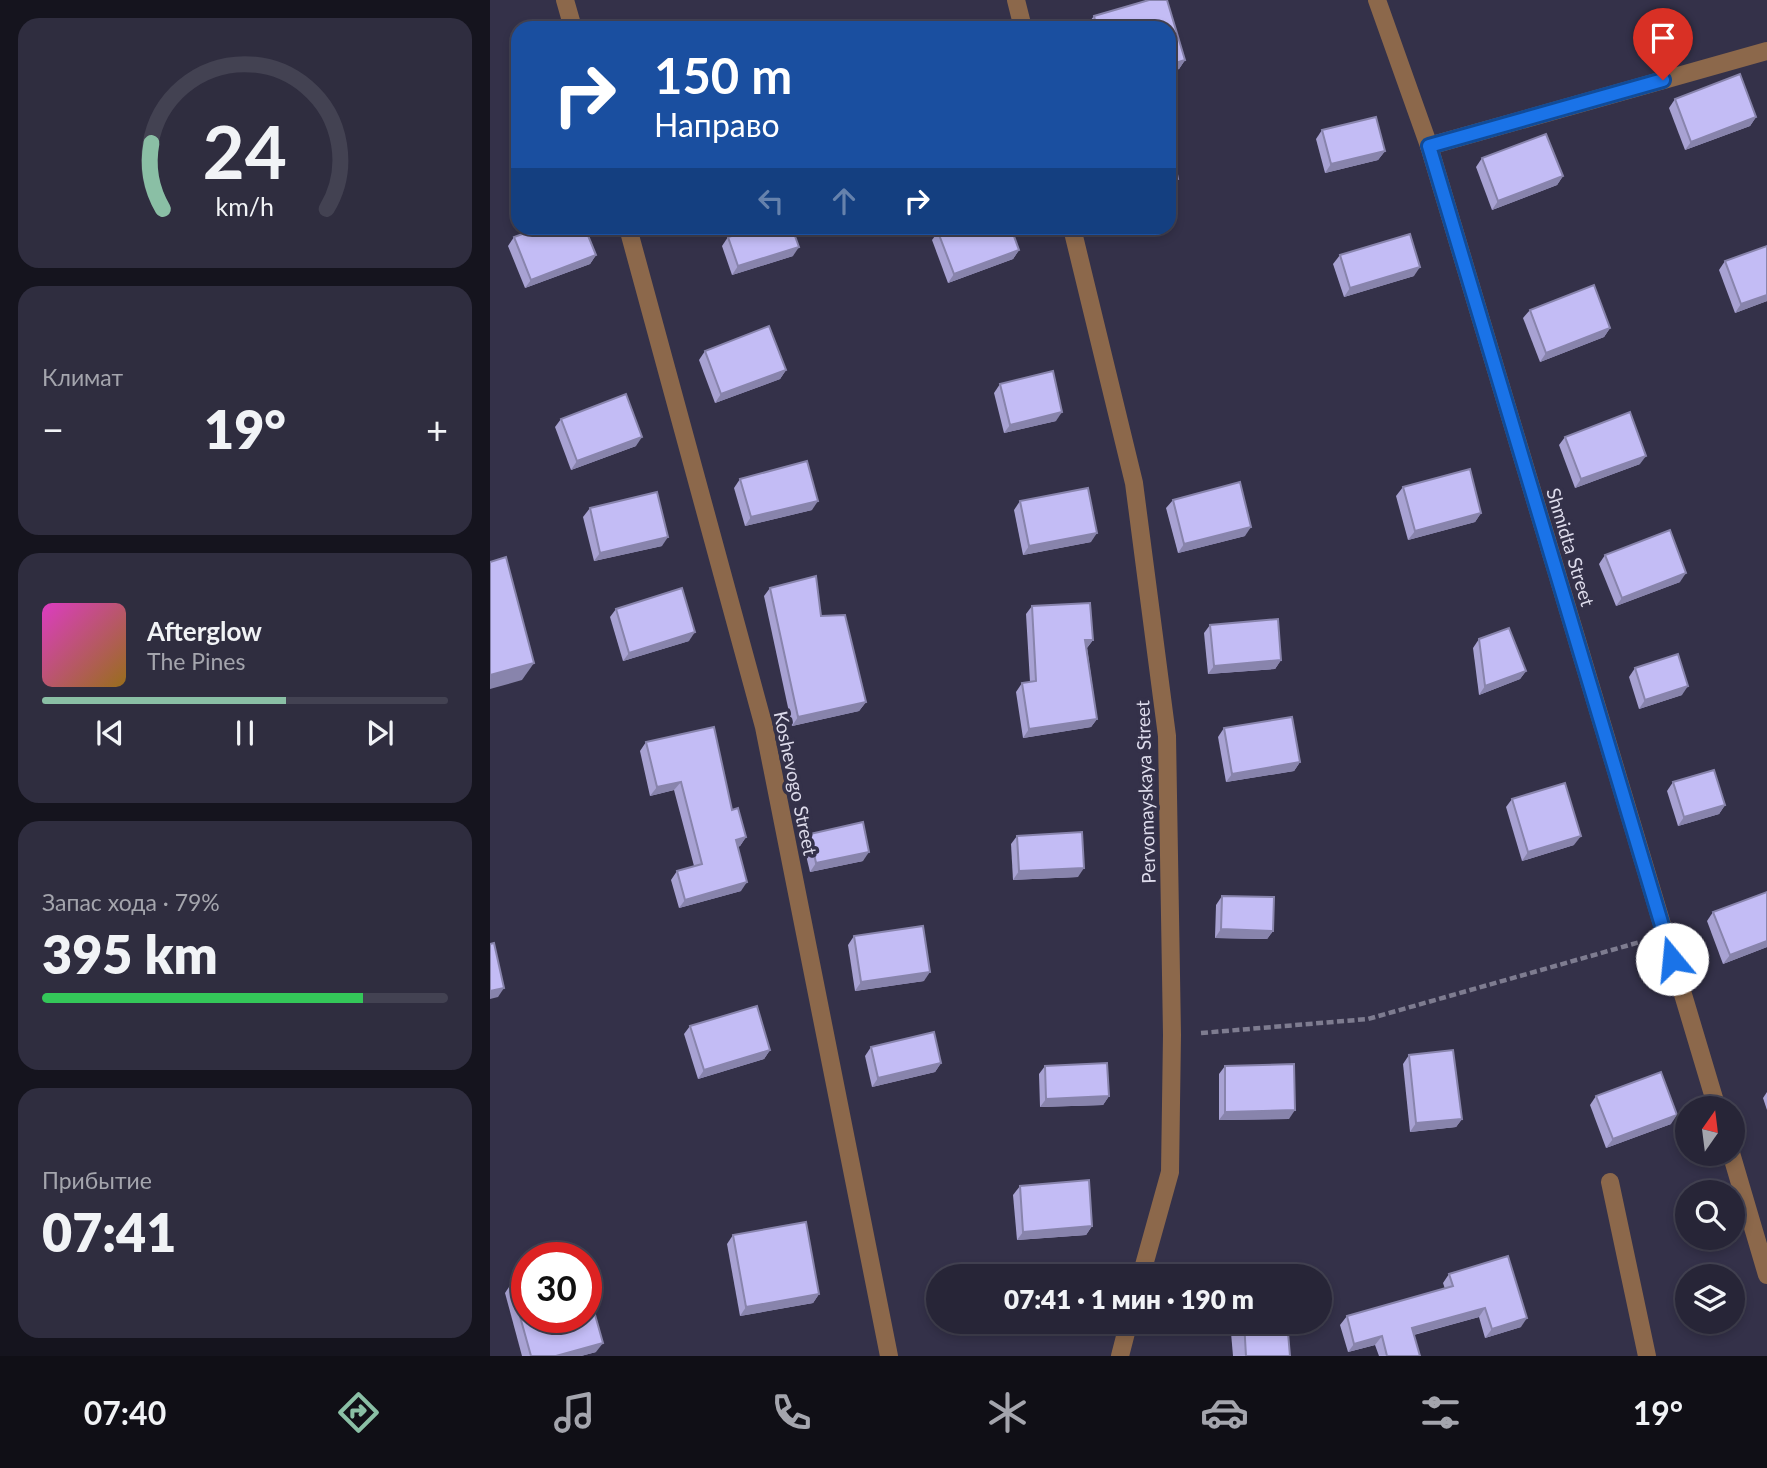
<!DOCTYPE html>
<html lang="ru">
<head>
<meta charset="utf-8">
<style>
  :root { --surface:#272537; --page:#2f2d3f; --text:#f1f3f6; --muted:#a4a5ad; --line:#434252; --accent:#8abfa5 }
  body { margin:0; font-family:Lato,sans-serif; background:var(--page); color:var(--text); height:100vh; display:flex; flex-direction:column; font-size:26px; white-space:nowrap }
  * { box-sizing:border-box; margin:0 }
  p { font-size:23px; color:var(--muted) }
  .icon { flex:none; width:38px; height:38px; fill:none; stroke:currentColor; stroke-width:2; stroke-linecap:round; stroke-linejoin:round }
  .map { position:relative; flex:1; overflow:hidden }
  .panel { display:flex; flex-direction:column; gap:18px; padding:18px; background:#15141e; width:490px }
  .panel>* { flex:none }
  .guide { position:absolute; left:21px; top:21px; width:665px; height:214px; border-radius:21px; box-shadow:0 4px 10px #0003,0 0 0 2px var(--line); background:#1a4fa0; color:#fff; overflow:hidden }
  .needle { width:46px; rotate:14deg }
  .fabs { position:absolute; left:1185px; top:1096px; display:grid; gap:14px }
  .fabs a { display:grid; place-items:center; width:70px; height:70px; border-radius:50%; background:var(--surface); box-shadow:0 4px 10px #0003,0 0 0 2px var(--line); font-size:35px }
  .speed { position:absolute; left:21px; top:1242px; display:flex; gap:14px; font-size:35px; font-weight:700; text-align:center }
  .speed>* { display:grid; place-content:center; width:91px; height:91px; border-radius:50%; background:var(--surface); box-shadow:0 4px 10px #0003,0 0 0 2px var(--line); line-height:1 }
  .speed .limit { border:10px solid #d22; background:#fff; color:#111 }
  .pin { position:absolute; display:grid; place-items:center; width:60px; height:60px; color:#fff; margin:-72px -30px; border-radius:50% 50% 50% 0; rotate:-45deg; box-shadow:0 0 7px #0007 }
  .pin .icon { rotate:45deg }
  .me { position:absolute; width:77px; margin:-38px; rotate:343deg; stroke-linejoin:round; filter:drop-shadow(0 0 5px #0008) }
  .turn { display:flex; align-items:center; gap:24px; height:147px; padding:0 28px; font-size:32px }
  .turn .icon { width:91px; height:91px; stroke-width:2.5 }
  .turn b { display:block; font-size:49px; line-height:60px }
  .lanes { display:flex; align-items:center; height:66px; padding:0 28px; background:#0003; justify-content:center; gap:35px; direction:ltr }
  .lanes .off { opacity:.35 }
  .big { font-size:52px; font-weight:800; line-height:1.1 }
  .panel .widget { flex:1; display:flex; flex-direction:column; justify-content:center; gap:10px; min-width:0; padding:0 24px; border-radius:21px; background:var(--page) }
  .panel .dial { align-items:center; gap:0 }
  .dial svg { height:182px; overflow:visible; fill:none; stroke:var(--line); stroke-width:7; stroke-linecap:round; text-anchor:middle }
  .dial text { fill:var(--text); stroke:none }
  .song { display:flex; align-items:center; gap:21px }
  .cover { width:84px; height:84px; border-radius:10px; background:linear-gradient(135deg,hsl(310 70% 55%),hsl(40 70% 35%)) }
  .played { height:7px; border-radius:4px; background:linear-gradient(90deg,var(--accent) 60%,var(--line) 60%) }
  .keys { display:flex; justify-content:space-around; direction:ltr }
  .heat { display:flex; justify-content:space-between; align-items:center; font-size:38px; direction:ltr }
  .charge { height:10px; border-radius:5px; background:linear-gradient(90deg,#34c759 79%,var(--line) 0) }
  .trip { position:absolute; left:436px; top:1264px; width:406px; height:70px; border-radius:35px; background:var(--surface); box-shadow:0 4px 10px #0003,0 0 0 2px var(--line); font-weight:800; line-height:70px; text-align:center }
  .tab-bar { display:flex; height:112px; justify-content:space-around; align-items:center; background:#100f16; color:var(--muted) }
  .tab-bar .icon { width:49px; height:49px }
  .tab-bar .active { color:var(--accent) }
  .tab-bar b { font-size:32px; color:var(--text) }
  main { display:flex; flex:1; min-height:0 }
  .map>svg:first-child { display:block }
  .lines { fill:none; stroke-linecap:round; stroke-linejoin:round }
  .path { stroke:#7e7c90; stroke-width:4.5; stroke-dasharray:7 3.5; stroke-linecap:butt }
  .minor { stroke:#8c684b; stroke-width:18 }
  .wall { fill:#a8a2d3 }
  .shaded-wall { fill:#8884ac }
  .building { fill:#c3bcf5; stroke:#8884ac; stroke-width:2 }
  .route-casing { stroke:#114b97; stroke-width:18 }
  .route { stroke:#1a73e8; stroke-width:12 }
  .labels { text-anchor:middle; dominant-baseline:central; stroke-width:7; stroke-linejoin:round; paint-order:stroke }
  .street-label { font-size:19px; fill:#dddbeb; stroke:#343149 }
</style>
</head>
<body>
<main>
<section class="panel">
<div class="widget dial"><svg viewBox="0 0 100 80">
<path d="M14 69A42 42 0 1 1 86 69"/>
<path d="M14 69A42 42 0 0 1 9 40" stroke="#8abfa5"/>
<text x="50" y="56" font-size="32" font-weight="700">24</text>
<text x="50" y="72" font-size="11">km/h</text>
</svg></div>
<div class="widget"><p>Климат</p>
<div class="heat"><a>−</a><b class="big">19°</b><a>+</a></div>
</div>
<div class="widget">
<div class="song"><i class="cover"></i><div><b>Afterglow</b><p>The Pines</p></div></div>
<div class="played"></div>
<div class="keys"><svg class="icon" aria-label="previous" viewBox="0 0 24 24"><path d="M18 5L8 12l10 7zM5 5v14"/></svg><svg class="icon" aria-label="pause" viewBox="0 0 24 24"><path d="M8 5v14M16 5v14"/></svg><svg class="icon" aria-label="next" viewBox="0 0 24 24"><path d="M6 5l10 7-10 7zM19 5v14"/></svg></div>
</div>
<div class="widget"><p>Запас хода · 79%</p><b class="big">395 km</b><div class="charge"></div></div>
<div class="widget"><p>Прибытие</p><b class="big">07:41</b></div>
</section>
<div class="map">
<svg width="1277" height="1356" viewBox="0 0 1277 1356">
  <rect width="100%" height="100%" fill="#343149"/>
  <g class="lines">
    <polyline class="path" points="711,1033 878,1019 1150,942"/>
    <g class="minor">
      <polyline points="75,0 83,28"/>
      <polyline points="526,0 533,28"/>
      <polyline points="887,0 939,146 1227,1108"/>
      <polyline points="939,146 1277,51"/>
      <polyline points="138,228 274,727 399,1356"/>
      <polyline points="582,228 644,483 677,736 682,1035 680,1172 651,1276"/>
      <polyline points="1241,1153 1277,1275"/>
      <polyline points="1120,1182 1157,1356"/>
      <polyline points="630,1356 639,1321"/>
    </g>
  </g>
  <g class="wall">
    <polygon points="659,0 677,0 695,60 689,69 679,72 679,28 598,28 597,25 604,16"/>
    <polygon points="1185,99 1266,117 1260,126 1195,150 1179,108"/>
    <polygon points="832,130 895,151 888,160 835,173 826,139"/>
    <polygon points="992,158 1073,176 1067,185 1002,210 986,167"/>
    <polygon points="448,232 529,250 523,259 458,283 442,240"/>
    <polygon points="24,237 106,255 100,264 35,288 18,246"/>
    <polygon points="238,237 303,256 242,275 232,246"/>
    <polygon points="1277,246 1277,301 1245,313 1229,270 1235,261"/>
    <polygon points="850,255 924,276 854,297 843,264"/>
    <polygon points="1040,310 1120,328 1114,337 1050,362 1033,318"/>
    <polygon points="215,351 296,370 290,379 225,403 209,360"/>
    <polygon points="510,384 566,421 514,433 504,393"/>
    <polygon points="71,419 146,446 81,470 65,427"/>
    <polygon points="1075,437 1150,464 1085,488 1069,445"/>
    <polygon points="250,479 322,510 255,526 244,488"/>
    <polygon points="913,487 991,513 985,522 918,540 906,496"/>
    <polygon points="683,500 755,536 688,553 676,508"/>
    <polygon points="530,501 601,542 533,555 524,510"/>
    <polygon points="100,508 172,546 104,561 93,517"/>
    <polygon points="1115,555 1190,582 1126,606 1109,564"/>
    <polygon points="280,588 331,616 376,702 369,711 302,726 274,596"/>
    <polygon points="542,606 603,640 597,648 607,719 601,727 533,738 526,692 532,683 540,682 536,614"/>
    <polygon points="126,609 199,641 133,661 120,617"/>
    <polygon points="720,625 791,660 785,669 718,674 714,633"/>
    <polygon points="989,639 1036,671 1030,679 989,695 983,648"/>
    <polygon points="1145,668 1192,695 1149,709 1139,677"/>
    <polygon points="734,728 810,762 804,771 736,782 728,737"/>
    <polygon points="156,742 242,810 256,837 250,846 248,847 251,891 189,908 181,880 187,871 204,866 184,790 160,796 150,751"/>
    <polygon points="1183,782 1235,805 1229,814 1188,826 1177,791"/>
    <polygon points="1022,799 1084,845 1032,861 1016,807"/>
    <polygon points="320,834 373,861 320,872 313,843"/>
    <polygon points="527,836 588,877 523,880 521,844"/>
    <polygon points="1277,892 1277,947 1233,964 1217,921 1223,912"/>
    <polygon points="732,896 783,931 777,939 725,938 726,905"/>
    <polygon points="364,936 434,981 365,991 358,945"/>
    <polygon points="200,1026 280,1050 274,1059 208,1079 194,1034"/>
    <polygon points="381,1047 451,1063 445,1072 382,1087 375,1056"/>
    <polygon points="919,1055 972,1119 966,1127 920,1132 913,1064"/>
    <polygon points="555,1066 619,1096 613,1105 550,1107 549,1074"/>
    <polygon points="735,1066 799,1119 729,1120 729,1074"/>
    <polygon points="1277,1092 1277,1110 1273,1098"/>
    <polygon points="1106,1096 1181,1124 1116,1148 1100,1105"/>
    <polygon points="530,1186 602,1226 596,1235 527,1240 523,1195"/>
    <polygon points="243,1235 329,1294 323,1303 250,1316 237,1244"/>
    <polygon points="959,1274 1031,1327 995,1338 989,1317 924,1335 930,1356 889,1356 885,1345 858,1352 850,1325 857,1316 955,1289 953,1283"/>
    <polygon points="21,1284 106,1352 91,1356 32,1356 15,1293"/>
    <polygon points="740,1321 797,1321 800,1356 743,1356"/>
  </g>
  <g class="shaded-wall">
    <polygon points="695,60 689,69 679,72 679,65"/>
    <polygon points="1266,117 1260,126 1195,150 1201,142"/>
    <polygon points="895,151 888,160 835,173 841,164"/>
    <polygon points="1073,176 1067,185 1002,210 1008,201"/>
    <polygon points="688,179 682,187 679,188 679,180"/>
    <polygon points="309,247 303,256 242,275 248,266"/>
    <polygon points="529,250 523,259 458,283 464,274"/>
    <polygon points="106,255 100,264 35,288 41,280"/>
    <polygon points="930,267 924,276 854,297 860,288"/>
    <polygon points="1277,295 1277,301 1245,313 1251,304"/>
    <polygon points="1120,328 1114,337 1050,362 1056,353"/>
    <polygon points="296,370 290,379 225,403 231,394"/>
    <polygon points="572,412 566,421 514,433 520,425"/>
    <polygon points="152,437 146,446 81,470 87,461"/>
    <polygon points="1156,456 1150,464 1085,488 1091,479"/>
    <polygon points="328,501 322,510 255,526 261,517"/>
    <polygon points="991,513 985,522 918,540 925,531"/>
    <polygon points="761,527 755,536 688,553 694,544"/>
    <polygon points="607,533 601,542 533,555 539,546"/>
    <polygon points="178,537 172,546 104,561 110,553"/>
    <polygon points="1196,573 1190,582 1126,606 1132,598"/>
    <polygon points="205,632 199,641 133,661 139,653"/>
    <polygon points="595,640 603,640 596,649"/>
    <polygon points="791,660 785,669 718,674 724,666"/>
    <polygon points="44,663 32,680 0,689 0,675"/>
    <polygon points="1036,671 1030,679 989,695 995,686"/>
    <polygon points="1198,686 1192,695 1149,709 1155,700"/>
    <polygon points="376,702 369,711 302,726 308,717"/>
    <polygon points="607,719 601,727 533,738 539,729"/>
    <polygon points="810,762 804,771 736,782 742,774"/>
    <polygon points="191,782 184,790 160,796 167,787"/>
    <polygon points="1235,805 1229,814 1188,826 1194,817"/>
    <polygon points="1091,836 1084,845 1032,861 1038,852"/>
    <polygon points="256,837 250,846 239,849 246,840"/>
    <polygon points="379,852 373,861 320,872 326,863"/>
    <polygon points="594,868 588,877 523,880 529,871"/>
    <polygon points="257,882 251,891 189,908 195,900"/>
    <polygon points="731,929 783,931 777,939 725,938"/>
    <polygon points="1277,941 1277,947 1233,964 1240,955"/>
    <polygon points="440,972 434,981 365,991 371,982"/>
    <polygon points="14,988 8,997 0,999 0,991"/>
    <polygon points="280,1050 274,1059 208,1079 214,1070"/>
    <polygon points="451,1063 445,1072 382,1087 388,1078"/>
    <polygon points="619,1096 613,1105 550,1107 556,1099"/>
    <polygon points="805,1110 799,1119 729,1120 735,1112"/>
    <polygon points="1187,1115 1181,1124 1116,1148 1123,1139"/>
    <polygon points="972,1119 966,1127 920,1132 926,1123"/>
    <polygon points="602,1226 596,1235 527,1240 533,1232"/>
    <polygon points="329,1294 323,1303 250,1316 256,1307"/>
    <polygon points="995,1308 989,1317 915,1337 922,1328"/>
    <polygon points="1037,1318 1031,1327 995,1338 1002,1329"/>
    <polygon points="892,1336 885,1345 858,1352 864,1344"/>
    <polygon points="113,1343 106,1352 91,1356 66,1356"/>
  </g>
  <g class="building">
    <polygon points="659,0 677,0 695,60 679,65 679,28 607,28 604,16"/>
    <polygon points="1250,74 1266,117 1201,142 1185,99"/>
    <polygon points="886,117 895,151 841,164 832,130"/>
    <polygon points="1056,134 1073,176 1008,201 992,158"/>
    <polygon points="679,136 688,179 679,180"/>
    <polygon points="49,228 95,228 106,255 41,280 24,237"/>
    <polygon points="270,228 302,228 309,247 248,266 238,237"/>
    <polygon points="458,228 521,228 529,250 464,274 448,232"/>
    <polygon points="920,234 930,267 860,288 850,255"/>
    <polygon points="1277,246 1277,295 1251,304 1235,261"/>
    <polygon points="1104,285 1120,328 1056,353 1040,310"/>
    <polygon points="279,326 296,370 231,394 215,351"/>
    <polygon points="563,371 572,412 520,425 510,384"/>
    <polygon points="136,394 152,437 87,461 71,419"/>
    <polygon points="1140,412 1156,456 1091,479 1075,437"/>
    <polygon points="317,461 328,501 261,517 250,479"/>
    <polygon points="980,469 991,513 925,531 913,487"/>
    <polygon points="750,482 761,527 694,544 683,500"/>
    <polygon points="598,488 607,533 539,546 530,501"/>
    <polygon points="167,492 178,537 110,553 100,508"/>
    <polygon points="1180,530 1196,573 1132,598 1115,555"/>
    <polygon points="16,557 44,663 0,675 0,562"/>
    <polygon points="326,576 331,616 355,615 376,702 308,717 280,588"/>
    <polygon points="192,588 205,632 139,653 126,609"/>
    <polygon points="600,603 603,640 595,640 607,719 539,729 532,683 546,681 542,606"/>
    <polygon points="788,619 791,660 724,666 720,625"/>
    <polygon points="1019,628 1036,671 995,686 989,639"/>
    <polygon points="1188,654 1198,686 1155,700 1145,668"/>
    <polygon points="802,717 810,762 742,774 734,728"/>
    <polygon points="224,727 242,810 248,808 256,837 246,840 257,882 195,900 187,871 212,864 191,782 167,787 156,742"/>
    <polygon points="1224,770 1235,805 1194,817 1183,782"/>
    <polygon points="1075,783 1091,836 1038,852 1022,799"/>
    <polygon points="373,822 379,852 326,863 320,834"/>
    <polygon points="592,832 594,868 529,871 527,836"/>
    <polygon points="1277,892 1277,941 1240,955 1223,912"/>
    <polygon points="732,896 784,897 783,931 731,929"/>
    <polygon points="433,926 440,972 371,982 364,936"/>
    <polygon points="4,943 14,988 0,991 0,944"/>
    <polygon points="267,1006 280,1050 214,1070 200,1026"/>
    <polygon points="444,1032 451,1063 388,1078 381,1047"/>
    <polygon points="963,1050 972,1119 926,1123 919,1055"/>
    <polygon points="617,1063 619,1096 556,1099 555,1066"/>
    <polygon points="804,1064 805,1110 735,1112 735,1066"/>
    <polygon points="1171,1072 1187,1115 1123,1139 1106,1096"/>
    <polygon points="599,1180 602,1226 533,1232 530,1186"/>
    <polygon points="316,1222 329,1294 256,1307 243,1235"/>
    <polygon points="1018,1256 1037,1318 1002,1329 995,1308 922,1328 930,1356 897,1356 892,1336 864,1344 857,1316 963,1286 959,1274"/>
    <polygon points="37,1280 37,1318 96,1318 96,1283 113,1343 66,1356 41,1356 21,1284"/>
    <polygon points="754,1321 797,1321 800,1356 756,1356"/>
  </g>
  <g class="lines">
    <defs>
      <polyline id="route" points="1173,80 939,146 1182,959"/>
    </defs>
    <use href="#route" class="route-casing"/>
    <use href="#route" class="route"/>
  </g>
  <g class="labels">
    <g class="street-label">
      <text transform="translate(1081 547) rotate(73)">Shmidta Street</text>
      <text transform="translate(306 783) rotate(78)">Koshevogo Street</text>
      <text transform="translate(655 792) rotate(-92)">Pervomayskaya Street</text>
    </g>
  </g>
</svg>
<div class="fabs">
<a><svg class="needle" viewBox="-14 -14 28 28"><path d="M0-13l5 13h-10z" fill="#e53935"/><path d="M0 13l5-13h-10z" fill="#a4a5ad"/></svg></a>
<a><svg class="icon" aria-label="search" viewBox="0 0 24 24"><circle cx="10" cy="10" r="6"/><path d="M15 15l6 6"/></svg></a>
<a><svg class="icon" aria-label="layers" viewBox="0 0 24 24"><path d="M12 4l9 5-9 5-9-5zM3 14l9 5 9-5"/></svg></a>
</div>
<div class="speed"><div class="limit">30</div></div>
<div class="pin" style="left:1173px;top:80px;background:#d93025"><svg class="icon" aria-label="arrive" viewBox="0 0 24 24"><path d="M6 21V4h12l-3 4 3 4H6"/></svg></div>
<svg class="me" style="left:1182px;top:959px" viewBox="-20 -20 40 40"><circle r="19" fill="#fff"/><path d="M0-13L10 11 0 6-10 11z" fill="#1a73e8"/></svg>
<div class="trip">07:41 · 1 мин · 190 m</div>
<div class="guide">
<div class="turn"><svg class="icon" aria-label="right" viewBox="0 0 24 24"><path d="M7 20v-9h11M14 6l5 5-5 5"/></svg><div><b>150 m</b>Направо</div></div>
<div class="lanes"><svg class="icon off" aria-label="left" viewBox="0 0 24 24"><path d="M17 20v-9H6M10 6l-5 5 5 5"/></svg><svg class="icon off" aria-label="ahead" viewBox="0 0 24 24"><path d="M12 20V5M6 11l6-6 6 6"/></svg><svg class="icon" aria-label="right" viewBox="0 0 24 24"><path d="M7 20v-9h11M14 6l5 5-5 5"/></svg></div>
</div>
</div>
</main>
<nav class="tab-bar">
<b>07:40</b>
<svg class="icon active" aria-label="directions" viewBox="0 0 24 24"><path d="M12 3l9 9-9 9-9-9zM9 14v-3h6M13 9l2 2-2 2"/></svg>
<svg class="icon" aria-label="music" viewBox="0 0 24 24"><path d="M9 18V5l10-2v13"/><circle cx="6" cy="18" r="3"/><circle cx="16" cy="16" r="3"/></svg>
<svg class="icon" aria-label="phone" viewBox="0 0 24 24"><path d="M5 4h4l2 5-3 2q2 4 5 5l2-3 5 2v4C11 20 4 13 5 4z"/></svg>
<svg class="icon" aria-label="climate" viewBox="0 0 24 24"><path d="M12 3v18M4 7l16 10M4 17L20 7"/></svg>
<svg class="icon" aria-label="car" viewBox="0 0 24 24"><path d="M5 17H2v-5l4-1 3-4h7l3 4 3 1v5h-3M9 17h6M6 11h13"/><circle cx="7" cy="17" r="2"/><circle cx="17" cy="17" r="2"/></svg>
<svg class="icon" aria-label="filters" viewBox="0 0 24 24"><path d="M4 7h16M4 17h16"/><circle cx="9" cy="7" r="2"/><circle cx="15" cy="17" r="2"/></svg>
<b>19°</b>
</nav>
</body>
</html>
